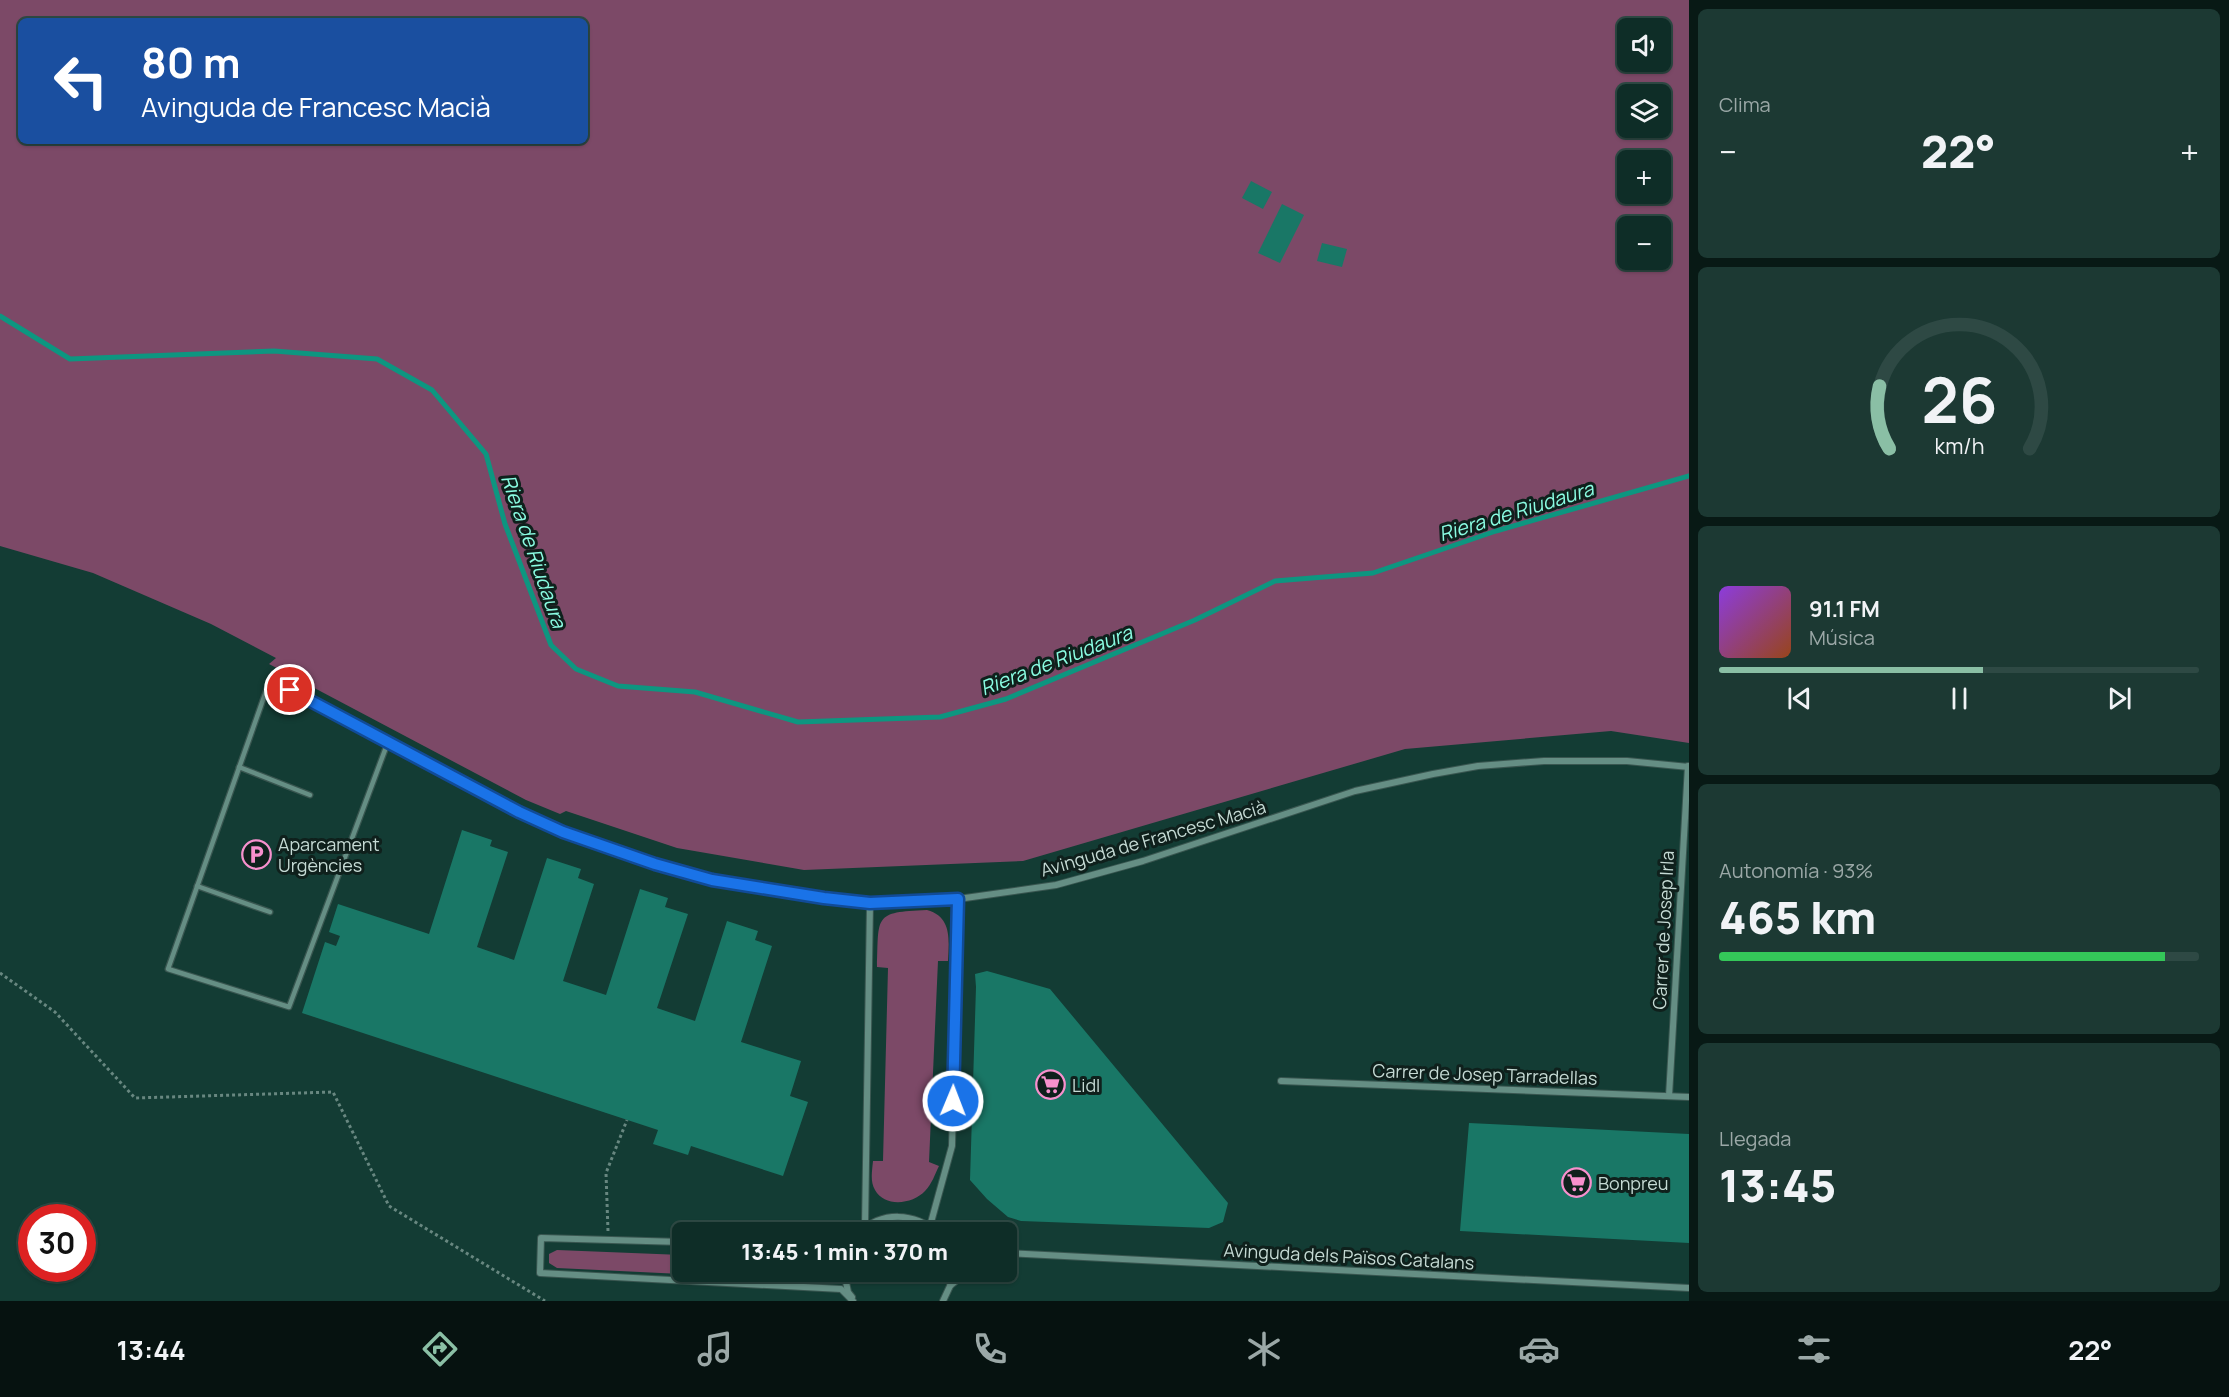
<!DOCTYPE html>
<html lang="es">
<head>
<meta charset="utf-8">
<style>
  :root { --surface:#0e2d27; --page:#1c3933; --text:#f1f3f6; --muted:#9ba8a7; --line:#2e4944; --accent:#8abfa5 }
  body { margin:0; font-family:Manrope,sans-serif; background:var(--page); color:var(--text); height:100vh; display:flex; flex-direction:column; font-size:22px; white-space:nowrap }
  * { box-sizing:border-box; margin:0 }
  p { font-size:20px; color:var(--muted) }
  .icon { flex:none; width:33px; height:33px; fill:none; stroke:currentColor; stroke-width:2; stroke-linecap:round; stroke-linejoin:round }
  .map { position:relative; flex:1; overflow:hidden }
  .details { display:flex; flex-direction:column; gap:9px; padding:9px; background:#081915; width:540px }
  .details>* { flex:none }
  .banner { position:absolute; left:18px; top:18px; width:570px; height:126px; border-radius:9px; box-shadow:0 2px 4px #0004,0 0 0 2px var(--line); background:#1a4fa0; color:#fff; overflow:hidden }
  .buttons { position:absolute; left:1617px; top:18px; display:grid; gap:12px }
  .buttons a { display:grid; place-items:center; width:54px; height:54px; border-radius:9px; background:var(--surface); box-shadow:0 2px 4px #0004,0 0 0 2px var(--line); font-size:30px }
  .speed { position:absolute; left:18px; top:1204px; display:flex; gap:12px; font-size:30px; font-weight:700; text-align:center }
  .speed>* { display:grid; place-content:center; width:78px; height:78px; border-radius:50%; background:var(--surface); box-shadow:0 2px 4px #0004,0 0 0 2px var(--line); line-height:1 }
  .speed .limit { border:9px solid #d22; background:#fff; color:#111 }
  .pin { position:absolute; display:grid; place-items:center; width:51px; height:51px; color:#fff; margin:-26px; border:3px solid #fff; border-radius:50%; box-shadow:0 2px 6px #0007 }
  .me { position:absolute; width:66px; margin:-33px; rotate:1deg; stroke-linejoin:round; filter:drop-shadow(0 0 4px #0008) }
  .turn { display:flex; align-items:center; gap:21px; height:126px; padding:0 24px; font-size:27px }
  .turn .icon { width:78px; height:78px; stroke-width:2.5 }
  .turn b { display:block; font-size:42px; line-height:51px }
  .big { font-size:45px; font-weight:800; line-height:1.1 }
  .details .card { flex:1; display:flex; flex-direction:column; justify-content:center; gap:9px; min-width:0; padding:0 21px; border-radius:9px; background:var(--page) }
  .details .dial { align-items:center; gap:0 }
  .dial svg { height:156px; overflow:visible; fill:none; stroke:var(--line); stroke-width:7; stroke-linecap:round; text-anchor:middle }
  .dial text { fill:var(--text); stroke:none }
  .song { display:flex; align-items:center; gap:18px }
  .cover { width:72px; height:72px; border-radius:9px; background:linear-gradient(135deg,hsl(270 70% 55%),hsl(20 70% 35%)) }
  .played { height:6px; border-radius:3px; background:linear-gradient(90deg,var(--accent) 55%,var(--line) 55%) }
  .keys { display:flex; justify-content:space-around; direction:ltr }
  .heat { display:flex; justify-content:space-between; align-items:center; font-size:33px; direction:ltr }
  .charge { height:9px; border-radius:4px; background:linear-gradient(90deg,#34c759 93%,var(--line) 0) }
  .trip { position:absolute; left:672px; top:1222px; width:345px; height:60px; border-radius:9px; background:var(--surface); box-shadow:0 2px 4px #0004,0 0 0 2px var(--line); font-weight:800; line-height:60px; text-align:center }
  .tab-bar { display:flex; height:96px; justify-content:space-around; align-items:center; background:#061210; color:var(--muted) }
  .tab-bar .icon { width:42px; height:42px }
  .tab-bar .selected { color:var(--accent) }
  .tab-bar b { font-size:27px; color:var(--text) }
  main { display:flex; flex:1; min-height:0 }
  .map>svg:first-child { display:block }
  .green { fill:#7c4967; fill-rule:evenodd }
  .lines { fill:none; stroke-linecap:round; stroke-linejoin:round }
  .stream { stroke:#0d9680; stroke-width:5 }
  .building { fill:#197766 }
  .service-casing { stroke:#395650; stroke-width:7 }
  .minor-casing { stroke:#395650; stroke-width:8 }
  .path { stroke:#688780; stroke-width:3; stroke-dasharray:3 3; stroke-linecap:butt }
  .service { stroke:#658e84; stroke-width:4.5 }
  .minor { stroke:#658e84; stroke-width:6 }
  .route-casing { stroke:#114b97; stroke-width:15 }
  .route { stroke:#1a73e8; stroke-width:10 }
  .labels { text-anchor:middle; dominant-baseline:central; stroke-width:6; stroke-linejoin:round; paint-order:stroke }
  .street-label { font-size:18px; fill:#c5dad4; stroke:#0f201c }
  .poi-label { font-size:18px; fill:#c5dad4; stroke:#0f201c; text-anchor:start }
  .water-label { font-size:20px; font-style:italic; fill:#8afce2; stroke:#0f201c }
</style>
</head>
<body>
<main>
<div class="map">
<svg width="1689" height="1301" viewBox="0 0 1689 1301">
  <rect width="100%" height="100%" fill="#133c34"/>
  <g class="green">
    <path d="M0,0H1689V743L1611,731L1405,749L1023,861L804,870L677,848L566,811L560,814L526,800L269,664L276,658L211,624L93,573L0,546ZM21,21H585V141H21ZM1628,28H1660V62H1628ZM1628,94H1660V128H1628ZM1628,160H1660V194H1628ZM1628,226H1660V260H1628Z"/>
    <path d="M927,910C952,917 949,939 948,961H938L929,1162L939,1166C935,1174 932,1184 925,1191C913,1204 885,1208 875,1190C870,1182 872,1171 873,1161H883L888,968L877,967C879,916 873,912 927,910Z"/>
    <polygon points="557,1250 682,1255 682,1272 814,1272 808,1280 557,1268 549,1263 549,1254"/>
  </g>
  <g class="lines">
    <polyline class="stream" points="0,316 70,359 274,351 377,359 432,390 486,454 505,524 551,645 576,669 618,686 695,692 798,722 940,717 1006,699 1195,620 1275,581 1373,573 1496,531 1689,476"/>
  </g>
  <g class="building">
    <polygon points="1251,181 1272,192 1263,209 1242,198"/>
    <polygon points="1282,204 1304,215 1280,263 1258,253"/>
    <polygon points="1322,243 1347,249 1342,267 1317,261"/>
    <polygon points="462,830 492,840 490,846 508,852 477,947 514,960 547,858 581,869 578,878 594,884 563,981 606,995 640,889 668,898 665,907 688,914 657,1008 695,1021 727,921 758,931 755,940 772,946 741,1042 801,1061 790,1096 808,1102 783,1176 691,1146 688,1155 653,1144 658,1130 302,1013 325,942 336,946 340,936 329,932 338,904 429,934"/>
    <polygon points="987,971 1050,989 1228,1203 1223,1222 1209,1228 1021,1221 1008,1217 987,1199 970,1180 976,987 975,974"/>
    <polygon points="1469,1123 1689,1134 1689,1243 1460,1231"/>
  </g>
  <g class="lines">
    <defs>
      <g id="service">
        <polyline points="270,680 168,969 289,1007 388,742"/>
        <polyline points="239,767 310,795"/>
        <polyline points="197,886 270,912"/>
      </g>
      <g id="minor">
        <polyline points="270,680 498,802 563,832 655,865 712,880 824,898 870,903 958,899 1056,885 1143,861 1355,791 1433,774 1478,766 1544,761 1627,761 1689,767"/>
        <polyline points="1281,1081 1689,1097"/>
        <polyline points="1669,1096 1688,766"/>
        <polyline points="930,1226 952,1146 958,899"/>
        <polyline points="865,1227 870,903"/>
        <path d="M859,1233C882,1211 914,1212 938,1233"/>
        <polyline points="682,1242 541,1238 540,1273 841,1289 853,1301"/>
        <polyline points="1006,1253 1689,1288"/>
        <polyline points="844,1272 848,1292 852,1297"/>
        <polyline points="951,1285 967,1272"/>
        <polyline points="943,1301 950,1286 952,1272"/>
      </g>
    </defs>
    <use href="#service" class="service-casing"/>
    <use href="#minor" class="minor-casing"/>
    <g class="path">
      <polyline points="0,973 55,1012 135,1098 333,1092 389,1206 545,1301"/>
      <polyline points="608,1231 606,1173 627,1120"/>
    </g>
    <use href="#service" class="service"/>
    <use href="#minor" class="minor"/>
  </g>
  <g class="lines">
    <defs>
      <polyline id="route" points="290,690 519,812 563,832 655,864 712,880 824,898 870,903 958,899 953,1101"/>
    </defs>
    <use href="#route" class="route-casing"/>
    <use href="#route" class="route"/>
  </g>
  <defs>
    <symbol id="parking-ring" viewBox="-11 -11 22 22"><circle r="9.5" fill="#0f201c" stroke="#f790cd" stroke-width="1.5"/><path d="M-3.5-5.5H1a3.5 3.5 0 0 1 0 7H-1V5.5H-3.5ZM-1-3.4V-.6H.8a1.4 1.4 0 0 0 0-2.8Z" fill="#f790cd"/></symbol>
    <symbol id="supermarket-ring" viewBox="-11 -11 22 22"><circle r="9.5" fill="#0f201c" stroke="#f790cd" stroke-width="1.5"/><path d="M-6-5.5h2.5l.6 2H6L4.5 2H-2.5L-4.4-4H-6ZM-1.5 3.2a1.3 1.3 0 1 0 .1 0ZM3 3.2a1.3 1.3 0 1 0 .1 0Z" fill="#f790cd"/></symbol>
  </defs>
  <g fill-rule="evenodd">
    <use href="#parking-ring" x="240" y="838" width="33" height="33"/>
    <use href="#supermarket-ring" x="1034" y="1068" width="33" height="33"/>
    <use href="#supermarket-ring" x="1560" y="1166" width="33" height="33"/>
  </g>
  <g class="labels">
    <g class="street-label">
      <text transform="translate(1153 838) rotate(-16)">Avinguda de Francesc Macià</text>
      <text transform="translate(1663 930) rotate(-87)">Carrer de Josep Irla</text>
      <text transform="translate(1485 1074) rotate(2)">Carrer de Josep Tarradellas</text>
      <text transform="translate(1349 1256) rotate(3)">Avinguda dels Països Catalans</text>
    </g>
    <g class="poi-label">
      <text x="278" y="844">Aparcament<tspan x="278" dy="21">Urgències</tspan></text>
      <text x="1072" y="1085">Lidl</text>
      <text x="1598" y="1183">Bonpreu</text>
    </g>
    <g class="water-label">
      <text transform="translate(1516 511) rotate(-17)">Riera de Riudaura</text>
      <text transform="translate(534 551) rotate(71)">Riera de Riudaura</text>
      <text transform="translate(1056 660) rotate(-21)">Riera de Riudaura</text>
    </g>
  </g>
</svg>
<div class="buttons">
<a><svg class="icon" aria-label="sound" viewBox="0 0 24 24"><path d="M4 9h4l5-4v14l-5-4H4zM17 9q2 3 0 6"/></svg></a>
<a><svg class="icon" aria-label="layers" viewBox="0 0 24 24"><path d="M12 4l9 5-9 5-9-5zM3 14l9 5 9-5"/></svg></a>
<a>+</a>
<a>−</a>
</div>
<div class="speed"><div class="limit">30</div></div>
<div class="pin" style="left:290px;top:690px;background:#d93025"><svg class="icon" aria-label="arrive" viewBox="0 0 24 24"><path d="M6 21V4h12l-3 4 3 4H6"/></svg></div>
<svg class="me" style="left:953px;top:1101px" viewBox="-20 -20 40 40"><circle r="17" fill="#1a73e8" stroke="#fff" stroke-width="3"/><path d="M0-11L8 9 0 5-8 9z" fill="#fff"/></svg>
<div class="trip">13:45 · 1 min · 370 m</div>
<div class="banner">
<div class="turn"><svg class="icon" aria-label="left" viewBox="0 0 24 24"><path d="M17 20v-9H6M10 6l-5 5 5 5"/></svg><div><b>80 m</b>Avinguda de Francesc Macià</div></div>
</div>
</div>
<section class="details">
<div class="card"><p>Clima</p>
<div class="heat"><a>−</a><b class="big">22°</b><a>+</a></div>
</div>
<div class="card dial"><svg viewBox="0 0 100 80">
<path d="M14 69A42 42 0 1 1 86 69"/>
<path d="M14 69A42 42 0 0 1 9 37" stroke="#8abfa5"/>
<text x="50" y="56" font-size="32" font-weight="700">26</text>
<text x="50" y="72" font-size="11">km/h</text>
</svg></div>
<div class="card">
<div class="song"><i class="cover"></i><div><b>91.1 FM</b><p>Música</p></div></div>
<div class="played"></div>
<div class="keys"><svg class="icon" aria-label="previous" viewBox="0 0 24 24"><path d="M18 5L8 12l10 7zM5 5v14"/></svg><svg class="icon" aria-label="pause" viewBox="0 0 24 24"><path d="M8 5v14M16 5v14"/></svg><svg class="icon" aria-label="next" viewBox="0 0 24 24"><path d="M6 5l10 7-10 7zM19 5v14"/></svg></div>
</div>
<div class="card"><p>Autonomía · 93%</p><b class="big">465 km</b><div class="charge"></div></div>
<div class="card"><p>Llegada</p><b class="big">13:45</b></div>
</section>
</main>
<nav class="tab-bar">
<b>13:44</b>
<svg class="icon selected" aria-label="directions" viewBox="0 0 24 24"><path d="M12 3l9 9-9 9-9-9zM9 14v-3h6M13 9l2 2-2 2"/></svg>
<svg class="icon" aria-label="music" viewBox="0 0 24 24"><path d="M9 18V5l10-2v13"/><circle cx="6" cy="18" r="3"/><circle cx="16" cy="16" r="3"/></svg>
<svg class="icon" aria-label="phone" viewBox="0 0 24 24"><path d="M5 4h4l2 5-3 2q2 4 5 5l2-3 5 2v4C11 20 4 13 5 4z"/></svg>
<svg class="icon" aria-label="climate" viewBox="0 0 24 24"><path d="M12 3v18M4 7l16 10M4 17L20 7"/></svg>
<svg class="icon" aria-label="car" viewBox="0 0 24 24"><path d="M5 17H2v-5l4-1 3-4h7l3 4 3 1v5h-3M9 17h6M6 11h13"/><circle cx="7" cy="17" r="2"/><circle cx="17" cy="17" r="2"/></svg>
<svg class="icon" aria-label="filters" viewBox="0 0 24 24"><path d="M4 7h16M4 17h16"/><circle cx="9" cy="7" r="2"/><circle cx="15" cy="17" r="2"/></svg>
<b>22°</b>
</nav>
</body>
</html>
